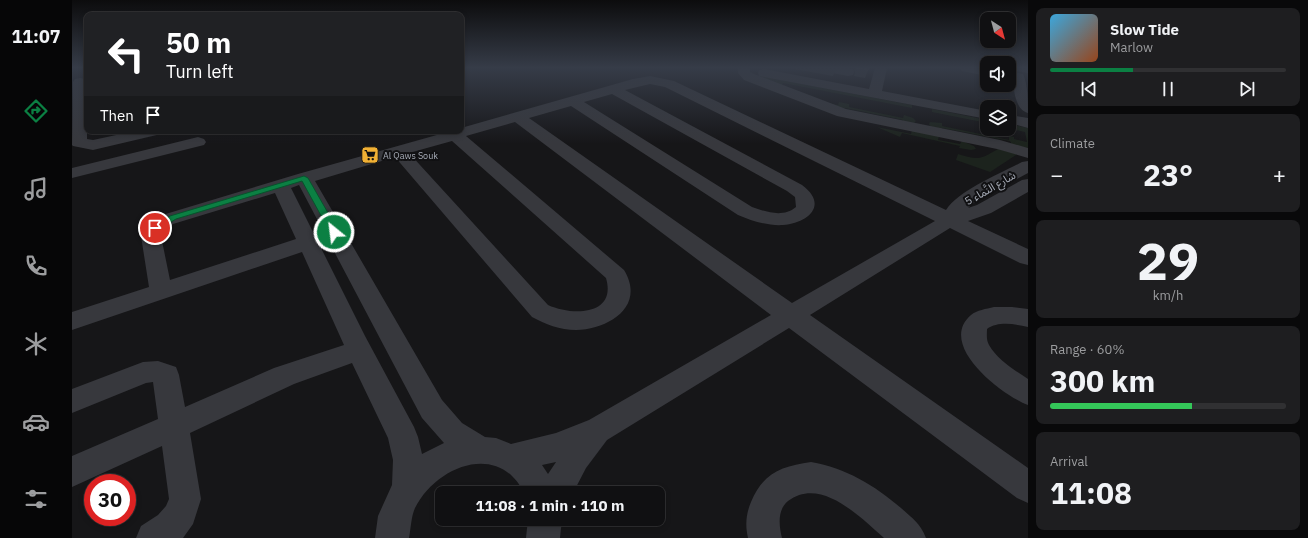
<!DOCTYPE html>
<html lang="en">
<head>
<meta charset="utf-8">
<style>
  :root { --surface:#101012; --page:#1e1e20; --text:#f1f3f6; --muted:#9c9d9f; --line:#303032; --accent:#0b8043 }
  body { margin:0; font-family:"IBM Plex Sans","Noto Sans Arabic",sans-serif; background:var(--page); color:var(--text); height:100vh; display:flex; flex-direction:column; font-size:15px; white-space:nowrap }
  * { box-sizing:border-box; margin:0 }
  p { font-size:13px; color:var(--muted) }
  .icon { flex:none; width:22px; height:22px; fill:none; stroke:currentColor; stroke-width:2; stroke-linecap:round; stroke-linejoin:round }
  .map { position:relative; flex:1; overflow:hidden }
  .drawer { display:flex; flex-direction:column; gap:8px; padding:8px; background:#09090a; width:280px }
  .drawer>* { flex:none }
  .banner { position:absolute; left:12px; top:12px; width:380px; height:122px; border-radius:8px; box-shadow:0 2px 6px #0003,0 0 0 1px var(--line); background:#202124; color:#fff; overflow:hidden }
  .needle { width:26px; rotate:144deg }
  .buttons { position:absolute; left:908px; top:12px; display:grid; gap:8px }
  .buttons a { display:grid; place-items:center; width:36px; height:36px; border-radius:8px; background:var(--surface); box-shadow:0 2px 6px #0003,0 0 0 1px var(--line); font-size:20px }
  .speed { position:absolute; left:12px; top:474px; display:flex; gap:8px; font-size:20px; font-weight:700; text-align:center }
  .speed>* { display:grid; place-content:center; width:52px; height:52px; border-radius:50%; background:var(--surface); box-shadow:0 2px 6px #0003,0 0 0 1px var(--line); line-height:1 }
  .speed .limit { border:6px solid #d22; background:#fff; color:#111 }
  .pin { position:absolute; display:grid; place-items:center; width:34px; height:34px; color:#fff; margin:-17px; border:2px solid #fff; border-radius:50%; box-shadow:0 1px 4px #0007 }
  .me { position:absolute; width:44px; margin:-22px; rotate:331deg; stroke-linejoin:round; filter:drop-shadow(0 0 3px #0008) }
  .turn { display:flex; align-items:center; gap:14px; height:84px; padding:0 16px; font-size:18px }
  .turn .icon { width:52px; height:52px; stroke-width:2.5 }
  .turn b { display:block; font-size:28px; line-height:34px }
  .then { display:flex; align-items:center; height:38px; padding:0 16px; background:#0003; gap:8px; font-size:15px }
  .big { font-size:30px; font-weight:700; line-height:1.1 }
  .drawer .widget { flex:1; display:flex; flex-direction:column; justify-content:center; gap:6px; min-width:0; padding:0 14px; border-radius:8px; background:var(--page) }
  .drawer .dial { align-items:center; gap:0 }
  .dial b { font-size:52px; line-height:1 }
  .song { display:flex; align-items:center; gap:12px }
  .cover { width:48px; height:48px; border-radius:6px; background:linear-gradient(135deg,hsl(200 70% 55%),hsl(20 70% 35%)) }
  .played { height:4px; border-radius:2px; background:linear-gradient(90deg,var(--accent) 35%,var(--line) 35%) }
  .keys { display:flex; justify-content:space-around; direction:ltr }
  .heat { display:flex; justify-content:space-between; align-items:center; font-size:22px; direction:ltr }
  .charge { height:6px; border-radius:3px; background:linear-gradient(90deg,#34c759 60%,var(--line) 0) }
  .trip { position:absolute; left:363px; top:486px; width:230px; height:40px; border-radius:8px; background:var(--surface); box-shadow:0 2px 6px #0003,0 0 0 1px var(--line); font-weight:700; line-height:40px; text-align:center }
  main { display:flex; flex:1; min-height:0 }
  .dock { display:flex; flex-direction:column; width:72px; justify-content:space-around; align-items:center; background:#060607; color:var(--muted) }
  .dock .icon { width:28px; height:28px }
  .dock .selected { color:var(--accent) }
  .dock b { font-size:18px; color:var(--text) }
  .map>svg:first-child { display:block }
  .green { fill:#1c231d }
  .lines { fill:none; stroke-linecap:round; stroke-linejoin:round }
  .minor { fill:#37383d; fill-rule:evenodd }
  .wall { fill:#323236 }
  .building { fill:#3f3f44; stroke:#4f5156 }
  .route { fill:#0b8043; stroke:#07532c }
  .labels { text-anchor:middle; dominant-baseline:central; stroke-width:4; stroke-linejoin:round; paint-order:stroke }
  .far-poi-label { font-size:9px; fill:#a8adb8; stroke:#111113; text-anchor:start }
  .street-label { font-size:11px; fill:#a8adb8; stroke:#111113 }
</style>
</head>
<body>
<main>
<nav class="dock">
<b>11:07</b>
<svg class="icon selected" aria-label="directions" viewBox="0 0 24 24"><path d="M12 3l9 9-9 9-9-9zM9 14v-3h6M13 9l2 2-2 2"/></svg>
<svg class="icon" aria-label="music" viewBox="0 0 24 24"><path d="M9 18V5l10-2v13"/><circle cx="6" cy="18" r="3"/><circle cx="16" cy="16" r="3"/></svg>
<svg class="icon" aria-label="phone" viewBox="0 0 24 24"><path d="M5 4h4l2 5-3 2q2 4 5 5l2-3 5 2v4C11 20 4 13 5 4z"/></svg>
<svg class="icon" aria-label="climate" viewBox="0 0 24 24"><path d="M12 3v18M4 7l16 10M4 17L20 7"/></svg>
<svg class="icon" aria-label="car" viewBox="0 0 24 24"><path d="M5 17H2v-5l4-1 3-4h7l3 4 3 1v5h-3M9 17h6M6 11h13"/><circle cx="7" cy="17" r="2"/><circle cx="17" cy="17" r="2"/></svg>
<svg class="icon" aria-label="filters" viewBox="0 0 24 24"><path d="M4 7h16M4 17h16"/><circle cx="9" cy="7" r="2"/><circle cx="15" cy="17" r="2"/></svg>
</nav>
<div class="map">
<svg width="956" height="538" viewBox="0 0 956 538">
  <rect width="100%" height="100%" fill="#161618"/>
  <g class="green">
    <polygon points="684,75 840,105 840,108 711,83 710,86"/>
    <path d="M737,97L745,98V101L766,105L767,102L777,104V107L831,118L832,115L841,118L844,121L842,123L830,122L831,120L773,108C766,113 744,102 735,99Z"/>
    <polygon points="860,109 915,120 915,123 860,112"/>
    <polygon points="858,122 870,123 870,126 937,140 937,136 942,137 942,139 955,142 953,132 940,129 940,131 935,129 937,129 937,124 956,128 956,148 940,145 938,141 870,128 870,130 858,126 857,124"/>
    <polygon points="805,127 839,134 840,130 867,136 866,140 888,144 890,141 902,146 904,149 899,150 887,148 888,146 830,133 828,137"/>
    <path d="M926,149L944,154V155L918,172L884,160L886,154C907,160 907,160 926,149Z"/>
  </g>
  <g class="lines">
    <g class="minor">
      <polygon points="666,68 678,68 678,72 682,74 774,109 928,140 956,148 956,158 925,149 765,116 672,80 666,73"/>
      <polygon points="748,68 777,68 781,69 782,72 781,75 776,76 750,71"/>
      <polygon points="803,68 815,68 810,91 915,111 915,119 692,77 687,76 686,73 687,70 692,69 797,89"/>
      <polygon points="888,68 915,68 915,76 890,71"/>
      <path d="M946,73L951,74C956,85 956,101 956,113C943,110 942,89 940,77L941,74Z"/>
      <path d="M578,76L602,81L874,210C887,190 928,174 950,162L956,161V173L903,202L896,208L905,205L950,180L956,179V192L919,213L896,221L956,249V265L948,263L878,228L738,315L956,468V503L945,498L717,328L535,440L514,468L501,493H452C427,441 364,466 343,508C339,517 339,528 337,538H303L306,516L320,485L321,460L316,438L280,363L222,384L118,433L129,499L121,524L111,538H64L69,526L86,515L94,506L97,499L90,446L0,487V456L86,419L81,382L74,383L0,413V389L71,362L86,361L104,367L107,375L113,407L202,368L272,345L230,252L0,330V312L77,287L69,236L76,224L87,216L226,174L379,131H389V128L561,79ZM578,84L593,87L863,221L720,303L457,118L499,106L666,215C680,221 696,226 711,225C736,223 757,205 730,185L553,90ZM540,94L715,191L723,197L724,207C711,218 694,212 680,207L512,102ZM443,122L699,315L517,420L484,433L439,444L424,438L413,437L390,423L370,400L243,181L323,157L460,317C473,324 488,330 504,330C537,329 574,306 552,270L394,136ZM380,141L534,278C545,316 500,316 476,305L337,153ZM227,185L350,418L372,443L350,454L346,437L342,427L293,336L219,188ZM203,193L224,239L98,280L89,236L91,231L101,224ZM484,462L476,474L470,465Z"/>
      <polygon points="8,78 13,79 15,82 15,139 21,140 63,131 92,131 89,134 21,150 1,146 0,145 1,82 3,79"/>
      <polygon points="937,115 956,118 956,128 937,123"/>
      <polygon points="126,137 132,139 134,142 132,145 0,178 0,168"/>
      <path d="M922,307H940L956,309V327C943,324 926,321 915,329C915,334 914,340 917,345C925,359 942,370 956,379V405C931,396 864,345 899,315C905,310 914,309 922,307Z"/>
      <path d="M739,462C774,468 802,485 829,508C841,519 848,523 854,538H812C788,517 749,476 716,501C705,510 707,526 710,538H676C673,525 674,514 679,502C691,473 710,466 739,462Z"/>
      <polygon points="456,519 490,519 488,538 454,538"/>
    </g>
  </g>
  <g class="wall">
    <polygon points="717,68 764,68 761,76"/>
    <polygon points="782,68 797,68 793,78 782,76 783,72"/>
    <polygon points="937,68 956,68 956,73 937,70"/>
  </g>
  <polygon class="building" points="785,68 797,68 796,70"/>
  <linearGradient id="sky" x2="0" y2="1"><stop stop-color="#0c0c0d"/><stop offset="0.47" stop-color="#363c48"/><stop offset="1" stop-color="#363c48" stop-opacity="0"/></linearGradient>
  <rect width="956" height="144" fill="url(#sky)"/>
  <polygon class="route" points="232,176 236,178 267,232 265,234 259,234 258,232 230,181 104,219 86,230 83,230 79,228 98,216"/>
  <defs>
    <symbol id="supermarket-square" viewBox="-11 -11 22 22"><rect x="-9" y="-9" width="18" height="18" rx="4" fill="#f2b134" stroke="#111113"/><path d="M-6-5.5h2.5l.6 2H6L4.5 2H-2.5L-4.4-4H-6ZM-1.5 3.2a1.3 1.3 0 1 0 .1 0ZM3 3.2a1.3 1.3 0 1 0 .1 0Z" fill="#111"/></symbol>
  </defs>
  <g fill-rule="evenodd">
    <use href="#supermarket-square" x="288" y="145" width="20" height="20"/>
  </g>
  <g class="labels">
    <g class="far-poi-label">
      <text x="311" y="155">Al Qaws Souk</text>
    </g>
    <g class="street-label">
      <text transform="translate(918 188) rotate(-30)">شارع النَّماء 5</text>
    </g>
  </g>
</svg>
<div class="buttons">
<a><svg class="needle" viewBox="-14 -14 28 28"><path d="M0-13l5 13h-10z" fill="#e53935"/><path d="M0 13l5-13h-10z" fill="#9c9d9f"/></svg></a>
<a><svg class="icon" aria-label="sound" viewBox="0 0 24 24"><path d="M4 9h4l5-4v14l-5-4H4zM17 9q2 3 0 6"/></svg></a>
<a><svg class="icon" aria-label="layers" viewBox="0 0 24 24"><path d="M12 4l9 5-9 5-9-5zM3 14l9 5 9-5"/></svg></a>
</div>
<div class="speed"><div class="limit">30</div></div>
<div class="pin" style="left:83px;top:228px;background:#d93025"><svg class="icon" aria-label="arrive" viewBox="0 0 24 24"><path d="M6 21V4h12l-3 4 3 4H6"/></svg></div>
<svg class="me" style="left:262px;top:232px" viewBox="-20 -20 40 40"><circle r="17" fill="#0b8043" stroke="#fff" stroke-width="3"/><path d="M0-11L8 9 0 5-8 9z" fill="#fff"/></svg>
<div class="trip">11:08 · 1 min · 110 m</div>
<div class="banner">
<div class="turn"><svg class="icon" aria-label="left" viewBox="0 0 24 24"><path d="M17 20v-9H6M10 6l-5 5 5 5"/></svg><div><b>50 m</b>Turn left</div></div>
<div class="then">Then<svg class="icon" aria-label="arrive" viewBox="0 0 24 24"><path d="M6 21V4h12l-3 4 3 4H6"/></svg></div>
</div>
</div>
<section class="drawer">
<div class="widget">
<div class="song"><i class="cover"></i><div><b>Slow Tide</b><p>Marlow</p></div></div>
<div class="played"></div>
<div class="keys"><svg class="icon" aria-label="previous" viewBox="0 0 24 24"><path d="M18 5L8 12l10 7zM5 5v14"/></svg><svg class="icon" aria-label="pause" viewBox="0 0 24 24"><path d="M8 5v14M16 5v14"/></svg><svg class="icon" aria-label="next" viewBox="0 0 24 24"><path d="M6 5l10 7-10 7zM19 5v14"/></svg></div>
</div>
<div class="widget"><p>Climate</p>
<div class="heat"><a>−</a><b class="big">23°</b><a>+</a></div>
</div>
<div class="widget dial"><b>29</b><p>km/h</p></div>
<div class="widget"><p>Range · 60%</p><b class="big">300 km</b><div class="charge"></div></div>
<div class="widget"><p>Arrival</p><b class="big">11:08</b></div>
</section>
</main>
</body>
</html>
